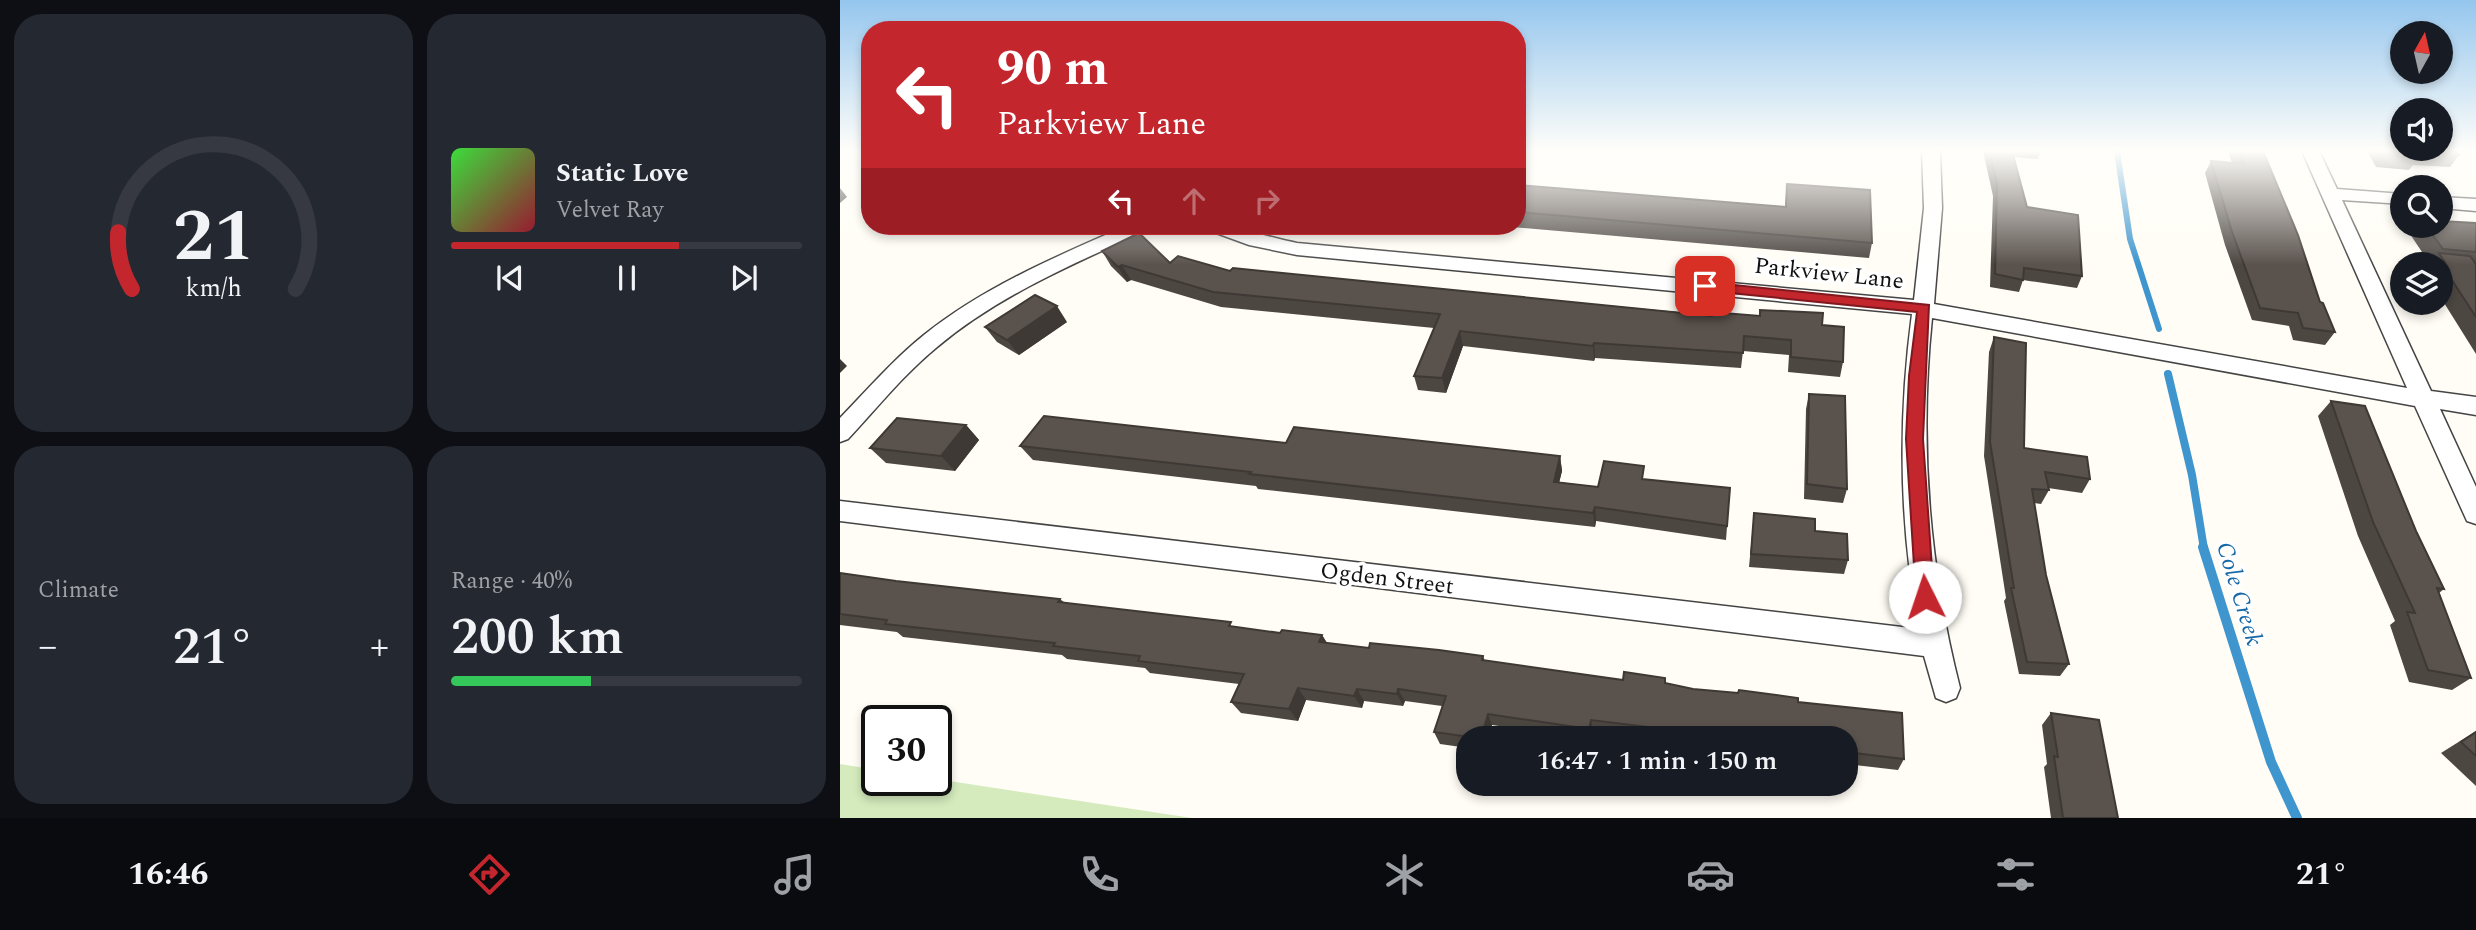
<!DOCTYPE html>
<html lang="en">
<head>
<meta charset="utf-8">
<style>
  :root { --surface:#171b24; --page:#242831; --text:#f1f3f6; --muted:#9ea1a6; --line:#363941; --accent:#c4262e }
  body { margin:0; font-family:Spectral,serif; background:var(--page); color:var(--text); height:100vh; display:flex; flex-direction:column; font-size:26px; white-space:nowrap }
  * { box-sizing:border-box; margin:0 }
  p { font-size:23px; color:var(--muted) }
  .icon { flex:none; width:38px; height:38px; fill:none; stroke:currentColor; stroke-width:2; stroke-linecap:round; stroke-linejoin:round }
  .map { position:relative; flex:1; overflow:hidden }
  .details { display:flex; flex-direction:column; gap:14px; padding:14px; background:#0d0f14; width:840px }
  .details>* { flex:none }
  .hud { position:absolute; left:21px; top:21px; width:665px; height:214px; border-radius:28px; box-shadow:0 4px 10px #0003; background:#c4262e; color:#fff; overflow:hidden }
  .needle { width:46px; rotate:8deg }
  .controls { position:absolute; left:1550px; top:21px; display:grid; gap:14px }
  .controls a { display:grid; place-items:center; width:63px; height:63px; border-radius:50%; background:var(--surface); box-shadow:0 4px 10px #0003; font-size:35px }
  .speed { position:absolute; left:21px; top:705px; display:flex; gap:14px; font-size:35px; font-weight:700; text-align:center }
  .speed>* { display:grid; place-content:center; width:91px; height:91px; border-radius:50%; background:var(--surface); box-shadow:0 4px 10px #0003; line-height:1 }
  .speed .limit { border:4px solid #111; border-radius:10px; background:#fff; color:#111 }
  .pin { position:absolute; display:grid; place-items:center; width:60px; height:60px; color:#fff; margin:-30px; border-radius:14px; box-shadow:0 4px 10px #0006 }
  .me { position:absolute; width:77px; margin:-38px; rotate:356deg; stroke-linejoin:round; filter:drop-shadow(0 0 5px #0008) }
  .turn { display:flex; align-items:center; gap:24px; height:147px; padding:0 21px; font-size:32px }
  .turn .icon { width:91px; height:91px; stroke-width:2.5 }
  .turn b { display:block; font-size:49px; line-height:60px }
  .lanes { display:flex; align-items:center; height:66px; padding:0 21px; background:#0003; justify-content:center; gap:35px; direction:ltr }
  .lanes .off { opacity:.35 }
  .big { font-size:52px; font-weight:600; line-height:1.1 }
  .details .widget { flex:1; display:flex; flex-direction:column; justify-content:center; gap:10px; min-width:0; padding:0 24px; border-radius:28px; background:var(--page) }
  .details .dial { align-items:center; gap:0 }
  .dial svg { height:182px; overflow:visible; fill:none; stroke:var(--line); stroke-width:7; stroke-linecap:round; text-anchor:middle }
  .dial text { fill:var(--text); stroke:none }
  .song { display:flex; align-items:center; gap:21px }
  .cover { width:84px; height:84px; border-radius:10px; background:linear-gradient(135deg,hsl(120 70% 55%),hsl(350 70% 35%)) }
  .played { height:7px; border-radius:4px; background:linear-gradient(90deg,var(--accent) 65%,var(--line) 65%) }
  .keys { display:flex; justify-content:space-around; direction:ltr }
  .heat { display:flex; justify-content:space-between; align-items:center; font-size:38px; direction:ltr }
  .charge { height:10px; border-radius:5px; background:linear-gradient(90deg,#34c759 40%,var(--line) 0) }
  .details .tiles { flex:1; display:grid; gap:14px; grid-template-columns:repeat(2,1fr) }
  .trip { position:absolute; left:616px; top:726px; width:402px; height:70px; border-radius:28px; background:var(--surface); box-shadow:0 4px 10px #0003; font-weight:600; line-height:70px; text-align:center }
  .menu { display:flex; height:112px; justify-content:space-around; align-items:center; background:#090b0e; color:var(--muted) }
  .menu .icon { width:49px; height:49px }
  .menu .active { color:var(--accent) }
  .menu b { font-size:32px; color:var(--text) }
  main { display:flex; flex:1; min-height:0 }
  .map>svg:first-child { display:block }
  .green { fill:#d5ebbd }
  .lines { fill:none; stroke-linecap:round; stroke-linejoin:round }
  .stream-far2 { stroke:#3f96cf; stroke-width:6 }
  .stream-far1 { stroke:#3f96cf; stroke-width:8 }
  .stream { stroke:#3f96cf; stroke-width:10 }
  .minor-casing { stroke:#444; stroke-width:3 }
  .minor { fill:#fff; fill-rule:evenodd }
  .wall { fill:#4d4742 }
  .shaded-wall { fill:#3f3936 }
  .building { fill:#5a524d; stroke:#3f3936; stroke-width:2 }
  .route { fill:#c4262e; stroke:#7f191e; stroke-width:2 }
  .labels { text-anchor:middle; dominant-baseline:central; stroke-width:7; stroke-linejoin:round; paint-order:stroke }
  .street-label { font-size:23px; fill:#111; stroke:#fff }
  .water-label { font-size:24px; font-style:italic; fill:#1768a6; stroke:#fff }
</style>
</head>
<body>
<main>
<section class="details">
<div class="tiles">
<div class="widget dial"><svg viewBox="0 0 100 80">
<path d="M14 69A42 42 0 1 1 86 69"/>
<path d="M14 69A42 42 0 0 1 8 44" stroke="#c4262e"/>
<text x="50" y="56" font-size="32" font-weight="700">21</text>
<text x="50" y="72" font-size="11">km/h</text>
</svg></div>
<div class="widget">
<div class="song"><i class="cover"></i><div><b>Static Love</b><p>Velvet Ray</p></div></div>
<div class="played"></div>
<div class="keys"><svg class="icon" aria-label="previous" viewBox="0 0 24 24"><path d="M18 5L8 12l10 7zM5 5v14"/></svg><svg class="icon" aria-label="pause" viewBox="0 0 24 24"><path d="M8 5v14M16 5v14"/></svg><svg class="icon" aria-label="next" viewBox="0 0 24 24"><path d="M6 5l10 7-10 7zM19 5v14"/></svg></div>
</div>
<div class="widget"><p>Climate</p>
<div class="heat"><a>−</a><b class="big">21°</b><a>+</a></div>
</div>
<div class="widget"><p>Range · 40%</p><b class="big">200 km</b><div class="charge"></div></div>
</div>
</section>
<div class="map">
<svg width="1636" height="818" viewBox="0 0 1636 818">
  <rect width="100%" height="100%" fill="#fffdf5"/>
  <polygon class="green" points="0,764 37,770 37,780 96,779 352,818 0,818"/>
  <g class="lines">
    <polyline class="stream-far2" points="1277,151 1290,239 1319,329"/>
    <polyline class="stream-far1" points="1328,374 1352,475 1364,549"/>
    <polyline class="stream" points="1363,547 1431,762 1457,818"/>
    <defs>
      <g id="minor">
        <path d="M1082,151H1100L1102,208L1094,304L1567,388L1462,151H1479L1497,189L1563,194V204L1502,200L1591,391L1636,397V415L1600,409L1636,487V524L1627,521L1575,406L1092,318C1079,443 1089,566 1120,688L1116,698L1106,702L1096,698L1084,656L0,521V501L1079,629C1059,525 1058,419 1072,314L457,255L409,245L368,230L366,226C397,225 426,237 457,243L1074,300L1084,208Z"/>
        <polygon points="1601,197 1636,199 1636,211 1601,208"/>
        <path d="M286,226H310L308,230C235,263 159,295 97,347C64,374 37,408 8,439L0,442V418C27,390 53,360 84,335C144,287 215,257 286,226Z"/>
      </g>
    </defs>
    <use href="#minor" class="minor-casing"/>
    <use href="#minor" class="minor"/>
  </g>
  <g class="wall">
    <polygon points="1143,151 1201,151 1198,159 1174,157 1187,207 1242,276 1237,288 1183,280 1179,292 1150,287 1153,196"/>
    <polygon points="1388,151 1423,151 1480,302 1495,332 1485,345 1453,340 1449,326 1412,320 1385,245 1365,173 1371,161 1392,163"/>
    <polygon points="1527,151 1616,151 1619,155 1610,167 1573,165 1569,170 1536,167"/>
    <polygon points="947,184 1032,243 1029,258 661,226 677,226 677,185 945,207"/>
    <polygon points="1636,223 1636,354 1601,298 1601,264 1590,264 1570,234 1577,226 1601,226"/>
    <polygon points="262,251 330,263 390,271 982,325 1003,362 1000,377 948,372 949,355 903,351 901,368 755,358 754,361 623,346 606,393 578,390 574,376 594,328 381,307 291,280 287,282 271,266"/>
    <polygon points="227,322 179,355 157,342 145,327"/>
    <polygon points="1154,337 1184,448 1250,479 1242,493 1208,488 1209,490 1201,504 1194,503 1206,575 1229,664 1220,676 1179,674 1164,601 1166,598 1144,456 1149,352"/>
    <polygon points="969,394 1007,489 1003,503 964,499 966,409"/>
    <polygon points="1491,401 1576,531 1604,589 1599,593 1631,678 1612,690 1569,682 1550,625 1555,621 1518,536 1478,416"/>
    <polygon points="126,425 139,440 115,471 46,463 30,448"/>
    <polygon points="446,443 720,456 722,471 719,482 758,487 804,479 890,488 886,540 756,521 755,527 418,489 416,486 193,460 180,446"/>
    <polygon points="914,513 975,531 1008,560 1004,574 909,567"/>
    <polygon points="0,573 56,581 220,599 225,603 440,633 482,635 487,643 529,648 643,656 645,661 783,680 825,683 853,689 958,702 1064,759 1058,770 1006,764 1006,738 808,738 753,731 751,738 741,738 652,725 648,738 628,738 628,748 600,744 594,732 602,706 565,701 563,706 524,701 522,708 466,700 458,721 401,713 391,702 399,684 310,673 305,668 227,659 222,655 63,637 57,632 0,625"/>
    <polygon points="1211,713 1278,818 1211,818 1204,767 1207,764 1202,725"/>
    <polygon points="1636,731 1636,786 1601,753"/>
  </g>
  <g class="shaded-wall">
    <polygon points="0,188 7,197 0,203"/>
    <polygon points="282,265 291,280 287,282 278,267"/>
    <polygon points="217,306 227,322 179,355 167,340"/>
    <polygon points="620,331 623,346 606,393 602,378"/>
    <polygon points="754,343 755,358 754,361 753,346"/>
    <polygon points="0,359 7,366 0,373"/>
    <polygon points="126,425 139,440 115,471 101,456"/>
    <polygon points="720,456 722,471 716,496 714,482"/>
    <polygon points="755,507 756,521 755,527 753,513"/>
    <polygon points="482,635 490,648 479,642"/>
    <polygon points="458,688 466,700 458,721 449,709"/>
    <polygon points="517,689 524,701 522,708 514,696"/>
    <polygon points="558,689 565,701 563,706 557,694"/>
    <polygon points="648,714 652,725 648,738 641,738"/>
    <polygon points="751,720 753,731 751,738 749,729"/>
  </g>
  <g class="building">
    <polygon points="1149,151 1172,151 1187,207 1238,215 1242,276 1184,268 1183,280 1155,274 1157,184"/>
    <polygon points="1399,151 1423,151 1458,235 1480,302 1483,303 1495,332 1463,328 1458,313 1420,308 1392,232 1371,161 1404,164"/>
    <polygon points="1542,151 1616,151 1619,155 1573,152 1578,158 1545,155"/>
    <polygon points="947,184 1030,190 1032,243 677,212 677,185 946,207"/>
    <polygon points="1601,221 1636,223 1636,252 1603,249 1586,226 1601,226"/>
    <polygon points="299,233 330,263 338,256 390,271 393,268 872,316 872,312 920,316 920,310 983,313 982,325 1004,327 1003,362 951,357 951,340 904,336 903,353 754,343 753,346 620,331 602,378 574,376 600,314 373,292 282,265 278,267 262,251"/>
    <polygon points="1599,253 1630,256 1636,264 1636,317 1604,268 1609,269"/>
    <polygon points="195,295 217,306 167,340 145,327"/>
    <polygon points="1154,337 1186,343 1184,448 1247,457 1250,479 1205,472 1209,490 1192,489 1206,575 1229,664 1187,662 1171,588 1174,588 1150,442"/>
    <polygon points="969,394 1005,396 1007,489 967,484"/>
    <polygon points="1491,401 1525,406 1576,531 1604,589 1597,588 1631,678 1588,670 1567,612 1575,613 1533,522"/>
    <polygon points="204,416 446,443 454,427 720,456 714,482 758,487 764,461 804,466 802,479 890,488 887,526 755,507 753,513 409,474 411,472 180,446"/>
    <polygon points="57,418 126,425 101,456 30,448"/>
    <polygon points="914,513 975,519 975,531 1007,534 1008,560 911,554"/>
    <polygon points="0,573 56,581 220,599 218,602 391,622 389,626 440,633 442,630 482,635 479,642 529,648 530,643 599,650 643,656 642,660 783,680 784,672 825,678 825,683 853,689 898,693 899,690 958,698 958,702 1062,713 1064,759 1006,752 1006,738 899,738 751,720 749,729 648,714 641,738 637,738 594,732 606,696 558,689 557,694 517,689 514,696 458,688 449,709 391,702 404,674 298,661 300,656 213,646 215,643 45,624 47,620 0,614"/>
    <polygon points="1211,713 1259,720 1278,818 1223,818 1214,756 1218,757"/>
    <polygon points="1636,732 1636,756 1621,742"/>
  </g>
  <linearGradient id="sky" x2="0" y2="1"><stop stop-color="#95c6ee"/><stop offset="0.57" stop-color="#fffefa"/><stop offset="1" stop-color="#fffefa" stop-opacity="0"/></linearGradient>
  <rect width="1636" height="265" fill="url(#sky)"/>
  <polygon class="route" points="865,282 1089,305 1083,439 1094,597 1092,603 1085,606 1078,603 1076,597 1066,439 1069,376 1077,312 860,290 858,286"/>
  <g class="labels">
    <g class="street-label">
      <text transform="translate(989 274) rotate(6)">Parkview Lane</text>
      <text transform="translate(547 579) rotate(7)">Ogden Street</text>
    </g>
    <g class="water-label">
      <text transform="translate(1399 594) rotate(73)">Cole Creek</text>
    </g>
  </g>
</svg>
<div class="controls">
<a><svg class="needle" viewBox="-14 -14 28 28"><path d="M0-13l5 13h-10z" fill="#e53935"/><path d="M0 13l5-13h-10z" fill="#9ea1a6"/></svg></a>
<a><svg class="icon" aria-label="sound" viewBox="0 0 24 24"><path d="M4 9h4l5-4v14l-5-4H4zM17 9q2 3 0 6"/></svg></a>
<a><svg class="icon" aria-label="search" viewBox="0 0 24 24"><circle cx="10" cy="10" r="6"/><path d="M15 15l6 6"/></svg></a>
<a><svg class="icon" aria-label="layers" viewBox="0 0 24 24"><path d="M12 4l9 5-9 5-9-5zM3 14l9 5 9-5"/></svg></a>
</div>
<div class="speed"><div class="limit">30</div></div>
<div class="pin" style="left:865px;top:286px;background:#d93025"><svg class="icon" aria-label="arrive" viewBox="0 0 24 24"><path d="M6 21V4h12l-3 4 3 4H6"/></svg></div>
<svg class="me" style="left:1085px;top:597px" viewBox="-20 -20 40 40"><circle r="19" fill="#fff"/><path d="M0-13L10 11 0 6-10 11z" fill="#c4262e"/></svg>
<div class="trip">16:47 · 1 min · 150 m</div>
<div class="hud">
<div class="turn"><svg class="icon" aria-label="left" viewBox="0 0 24 24"><path d="M17 20v-9H6M10 6l-5 5 5 5"/></svg><div><b>90 m</b>Parkview Lane</div></div>
<div class="lanes"><svg class="icon" aria-label="left" viewBox="0 0 24 24"><path d="M17 20v-9H6M10 6l-5 5 5 5"/></svg><svg class="icon off" aria-label="ahead" viewBox="0 0 24 24"><path d="M12 20V5M6 11l6-6 6 6"/></svg><svg class="icon off" aria-label="right" viewBox="0 0 24 24"><path d="M7 20v-9h11M14 6l5 5-5 5"/></svg></div>
</div>
</div>
</main>
<nav class="menu">
<b>16:46</b>
<svg class="icon active" aria-label="directions" viewBox="0 0 24 24"><path d="M12 3l9 9-9 9-9-9zM9 14v-3h6M13 9l2 2-2 2"/></svg>
<svg class="icon" aria-label="music" viewBox="0 0 24 24"><path d="M9 18V5l10-2v13"/><circle cx="6" cy="18" r="3"/><circle cx="16" cy="16" r="3"/></svg>
<svg class="icon" aria-label="phone" viewBox="0 0 24 24"><path d="M5 4h4l2 5-3 2q2 4 5 5l2-3 5 2v4C11 20 4 13 5 4z"/></svg>
<svg class="icon" aria-label="climate" viewBox="0 0 24 24"><path d="M12 3v18M4 7l16 10M4 17L20 7"/></svg>
<svg class="icon" aria-label="car" viewBox="0 0 24 24"><path d="M5 17H2v-5l4-1 3-4h7l3 4 3 1v5h-3M9 17h6M6 11h13"/><circle cx="7" cy="17" r="2"/><circle cx="17" cy="17" r="2"/></svg>
<svg class="icon" aria-label="filters" viewBox="0 0 24 24"><path d="M4 7h16M4 17h16"/><circle cx="9" cy="7" r="2"/><circle cx="15" cy="17" r="2"/></svg>
<b>21°</b>
</nav>
</body>
</html>
